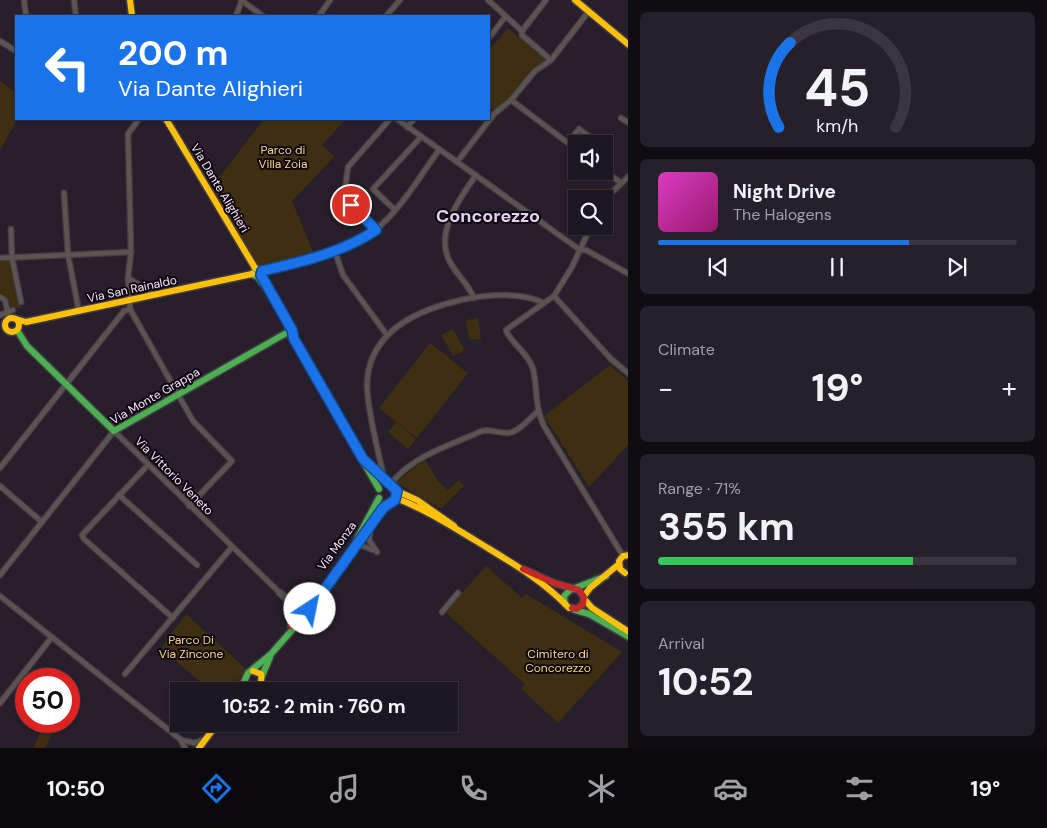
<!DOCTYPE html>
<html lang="en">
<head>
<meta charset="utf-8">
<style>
  :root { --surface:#1d1720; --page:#252029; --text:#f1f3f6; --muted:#a09fa5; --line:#3b363e; --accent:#1a73e8 }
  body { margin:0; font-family:"DM Sans",sans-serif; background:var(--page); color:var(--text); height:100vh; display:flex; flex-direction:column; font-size:19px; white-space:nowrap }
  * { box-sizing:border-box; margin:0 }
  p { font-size:16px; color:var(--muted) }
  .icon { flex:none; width:28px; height:28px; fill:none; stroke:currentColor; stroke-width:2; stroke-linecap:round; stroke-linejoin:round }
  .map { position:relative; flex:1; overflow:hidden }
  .details { display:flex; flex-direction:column; gap:12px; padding:12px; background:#100d12; width:419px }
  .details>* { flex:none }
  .top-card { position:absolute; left:15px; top:15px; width:475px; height:105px; border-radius:0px; box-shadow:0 1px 4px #0004,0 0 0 1px var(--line); background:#1a73e8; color:#fff; overflow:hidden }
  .tools { position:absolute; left:568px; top:135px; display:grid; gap:10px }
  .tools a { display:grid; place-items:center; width:45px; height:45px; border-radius:0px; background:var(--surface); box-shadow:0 1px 4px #0004,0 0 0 1px var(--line); font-size:25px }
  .speed { position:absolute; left:15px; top:668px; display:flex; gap:10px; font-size:25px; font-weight:700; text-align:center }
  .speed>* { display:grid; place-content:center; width:65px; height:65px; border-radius:50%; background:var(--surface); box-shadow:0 1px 4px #0004,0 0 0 1px var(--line); line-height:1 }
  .speed .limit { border:8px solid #d22; background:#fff; color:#111 }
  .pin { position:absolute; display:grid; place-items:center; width:42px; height:42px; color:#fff; margin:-21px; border:2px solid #fff; border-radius:50%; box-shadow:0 1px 5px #0007 }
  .me { position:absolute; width:55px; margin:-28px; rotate:34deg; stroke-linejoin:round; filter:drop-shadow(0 0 4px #0008) }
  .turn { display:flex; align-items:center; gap:18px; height:105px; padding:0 20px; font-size:22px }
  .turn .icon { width:65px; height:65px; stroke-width:2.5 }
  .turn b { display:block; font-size:35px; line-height:42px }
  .big { font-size:38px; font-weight:700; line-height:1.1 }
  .details .widget { flex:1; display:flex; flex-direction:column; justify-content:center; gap:8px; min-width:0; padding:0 18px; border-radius:8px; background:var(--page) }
  .details .dial { align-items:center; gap:0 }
  .dial svg { height:130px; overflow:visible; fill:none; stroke:var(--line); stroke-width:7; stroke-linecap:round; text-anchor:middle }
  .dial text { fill:var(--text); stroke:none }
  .song { display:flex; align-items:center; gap:15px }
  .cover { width:60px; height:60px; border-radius:8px; background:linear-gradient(135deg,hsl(310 70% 55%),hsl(320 70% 35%)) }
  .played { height:5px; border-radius:2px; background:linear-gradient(90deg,var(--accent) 70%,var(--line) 70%) }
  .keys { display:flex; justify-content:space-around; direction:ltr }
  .heat { display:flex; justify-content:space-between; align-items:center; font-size:28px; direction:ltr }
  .charge { height:8px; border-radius:4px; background:linear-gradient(90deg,#34c759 71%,var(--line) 0) }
  .trip { position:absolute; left:170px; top:682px; width:288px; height:50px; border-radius:0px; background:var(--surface); box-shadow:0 1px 4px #0004,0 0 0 1px var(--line); font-weight:700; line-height:50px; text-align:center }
  .tabs { display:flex; height:80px; justify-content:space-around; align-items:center; background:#0c090d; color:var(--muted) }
  .tabs .icon { width:35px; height:35px }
  .tabs .on { color:var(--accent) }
  .tabs b { font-size:22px; color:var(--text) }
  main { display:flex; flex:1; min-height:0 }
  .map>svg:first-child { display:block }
  .green { fill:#3d2f10 }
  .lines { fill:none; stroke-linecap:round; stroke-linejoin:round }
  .street-casing { stroke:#433c47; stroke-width:7 }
  .fast-casing { stroke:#433c47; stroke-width:9 }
  .slow-casing { stroke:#433c47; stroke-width:9 }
  .jam-casing { stroke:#433c47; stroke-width:9 }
  .street { stroke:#5a5551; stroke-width:4.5 }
  .fast { stroke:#4caf50; stroke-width:6 }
  .slow { stroke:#ffc107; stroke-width:6 }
  .jam { stroke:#c62828; stroke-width:6 }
  .route-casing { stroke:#114b97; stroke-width:12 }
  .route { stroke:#1a73e8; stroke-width:9 }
  .labels { text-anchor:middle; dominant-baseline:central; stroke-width:4; stroke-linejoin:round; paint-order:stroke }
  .park-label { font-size:12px; fill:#fad780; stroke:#0e0711 }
  .street-label { font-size:12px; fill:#f3e9f9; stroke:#0e0711 }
  .district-label { font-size:18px; font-weight:bold; fill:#e4cff0; stroke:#0e0711 }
</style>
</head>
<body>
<main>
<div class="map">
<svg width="629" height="748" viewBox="0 0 629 748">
  <rect width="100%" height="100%" fill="#271f2b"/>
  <g class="green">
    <polygon points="508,28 518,37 522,36 547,58 509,99 494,110 489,107 489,50"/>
    <polygon points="0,81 16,93 17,119 0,151"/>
    <polygon points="264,119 346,119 322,145 334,157 292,201 314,254 264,267 256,264 211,188"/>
    <polygon points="0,261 10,261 21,308 11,308 9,302 0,293"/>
    <polygon points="478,318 481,339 469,340 466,320"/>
    <polygon points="453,329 465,350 453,356 441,335"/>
    <polygon points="430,343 468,373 417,438 397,423 416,439 408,449 388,432 397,422 379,408"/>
    <polygon points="610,365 628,381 628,445 589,487 544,416"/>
    <polygon points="425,460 438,481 448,490 459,480 464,486 441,509 396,482"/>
    <polygon points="486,566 522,598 526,594 622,652 558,723 521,689 525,684 445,612"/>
    <polygon points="186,614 247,670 229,691 211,691 161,648"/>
    <polygon points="46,721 59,721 45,748 33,748"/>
  </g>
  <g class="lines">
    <defs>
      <g id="street">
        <polyline points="24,0 26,16"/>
        <polyline points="74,0 76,16"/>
        <polyline points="241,0 263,16"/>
        <polyline points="488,0 522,31 522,35 551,60"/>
        <polyline points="236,16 242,0"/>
        <polyline points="319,16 330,0"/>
        <polyline points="386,16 400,0"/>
        <polyline points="522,31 546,0"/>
        <polyline points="489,38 505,17"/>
        <polyline points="0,41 16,51"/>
        <polyline points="511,100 568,143 579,129 599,144"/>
        <polyline points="621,118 629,123"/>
        <polyline points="139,119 128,134 131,252 128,278 130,309 193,421 232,461 189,506"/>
        <polyline points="397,119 580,250 586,250 629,274"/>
        <polyline points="407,127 414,119"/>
        <polyline points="457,162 494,114 511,100 535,71 551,60 589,11"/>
        <polyline points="604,170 621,183"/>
        <polyline points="64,193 68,254 79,312"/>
        <polyline points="604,200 629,176"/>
        <polyline points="395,210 373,189 421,137"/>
        <path d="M591,226L572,267L554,296L506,330C511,344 528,352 533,369C538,389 534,405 544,426L623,556"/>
        <polyline points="11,229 12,258 21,302"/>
        <polyline points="375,230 344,197 348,167 390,119"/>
        <polyline points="334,249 343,275 387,335"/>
        <polyline points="0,258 131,252"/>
        <path d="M262,271C295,263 347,252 374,231C400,211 420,176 439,150"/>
        <polyline points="128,278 155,295"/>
        <polyline points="554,296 611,359 629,374"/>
        <polyline points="0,297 5,300 9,318"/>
        <path d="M474,298C468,284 457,275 450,262C434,233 460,198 476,175"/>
        <polyline points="0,315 13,310"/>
        <polyline points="148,465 82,535 84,539 173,618"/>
        <polyline points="0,468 124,311 130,309"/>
        <path d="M384,479C379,453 367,410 367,385C368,332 417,310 461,300C484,295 522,291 543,303"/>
        <path d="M395,479C416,455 453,444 482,431C491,429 498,433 507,433C518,433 529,419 537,412"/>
        <polyline points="0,486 42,522"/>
        <polyline points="119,495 197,565"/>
        <polyline points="371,526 369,540 377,552"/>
        <polyline points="358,544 373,550"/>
        <polyline points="0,575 114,431 278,591 290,599 298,600"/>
        <polyline points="279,593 295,608"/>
        <polyline points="0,596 180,739 185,748"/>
        <polyline points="442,612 458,593"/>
        <polyline points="125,674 232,547"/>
        <polyline points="257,687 270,691"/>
        <polyline points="0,703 52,637"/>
        <polyline points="181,740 195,743 205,739"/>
      </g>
      <g id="fast">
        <polyline points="255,268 253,275 258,277 262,283"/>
        <polyline points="17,330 27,346 114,431 288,332"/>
        <polyline points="291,336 379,489"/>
        <polyline points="357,539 379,498"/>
        <polyline points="565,604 564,596 570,590 606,576"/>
        <polyline points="575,610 589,614 629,637"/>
        <polyline points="262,676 270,657"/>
        <polyline points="240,691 248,673 271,654 308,612 383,508 396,498 395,487 384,480 363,459"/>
      </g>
      <g id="slow">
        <polyline points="130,0 132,16"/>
        <polyline points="575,0 629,45"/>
        <polyline points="166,119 255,268 261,270 261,275 292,330 294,339"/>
        <circle cx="12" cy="325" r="7"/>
        <polyline points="16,319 26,322 252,274"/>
        <polyline points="397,491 417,500 454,526"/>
        <path d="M396,498C424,509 448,524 473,539C507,560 542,579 569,608H572"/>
        <polyline points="625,573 620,569 619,561 623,556 629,555"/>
        <polyline points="584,596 590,588 619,564"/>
        <polyline points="585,600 592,608 629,632"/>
        <path d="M247,691C257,687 263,686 261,674L253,671"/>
        <polyline points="199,748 217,724"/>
      </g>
      <g id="jam">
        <polyline points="523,569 554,583 579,590 584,597 583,604 577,609 572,608"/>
        <polyline points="291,626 296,602 312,597 318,591"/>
      </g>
    </defs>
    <use href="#street" class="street-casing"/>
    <use href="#fast" class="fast-casing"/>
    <use href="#slow" class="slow-casing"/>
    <use href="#jam" class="jam-casing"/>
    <use href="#street" class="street"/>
    <use href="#fast" class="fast"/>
    <use href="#slow" class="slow"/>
    <use href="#jam" class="jam"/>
  </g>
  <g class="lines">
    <defs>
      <path id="route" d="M310,609L309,611L383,508L395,500L397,491L363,459L294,339L292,330L261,275L262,271C300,262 342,253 376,230L351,205"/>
    </defs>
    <use href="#route" class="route-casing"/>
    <use href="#route" class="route"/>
  </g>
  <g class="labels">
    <g class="park-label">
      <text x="283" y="150">Parco di<tspan x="283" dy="14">Villa Zoia</tspan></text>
      <text x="191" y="640">Parco Di<tspan x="191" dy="14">Via Zincone</tspan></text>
      <text x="558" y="654">Cimitero di<tspan x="558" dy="14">Concorezzo</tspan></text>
    </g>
    <g class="street-label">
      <text transform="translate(220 188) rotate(59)">Via Dante Alighieri</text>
      <text transform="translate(132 289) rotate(-12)">Via San Rainaldo</text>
      <text transform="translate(155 396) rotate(-30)">Via Monte Grappa</text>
      <text transform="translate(174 476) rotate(45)">Via Vittorio Veneto</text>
      <text transform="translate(337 546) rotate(-54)">Via Monza</text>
    </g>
    <g class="district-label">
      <text x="488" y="216">Concorezzo</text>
    </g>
  </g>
</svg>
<div class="tools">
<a><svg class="icon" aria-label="sound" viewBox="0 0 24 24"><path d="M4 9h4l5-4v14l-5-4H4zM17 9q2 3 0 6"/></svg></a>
<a><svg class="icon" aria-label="search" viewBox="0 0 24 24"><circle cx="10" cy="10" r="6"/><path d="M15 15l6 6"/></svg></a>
</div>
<div class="speed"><div class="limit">50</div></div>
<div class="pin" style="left:351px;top:205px;background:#d93025"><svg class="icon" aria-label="arrive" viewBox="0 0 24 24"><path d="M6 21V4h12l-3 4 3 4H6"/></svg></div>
<svg class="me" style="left:310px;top:609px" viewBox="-20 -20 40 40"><circle r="19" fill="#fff"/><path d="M0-13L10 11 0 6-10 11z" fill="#1a73e8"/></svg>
<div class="trip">10:52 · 2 min · 760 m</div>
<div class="top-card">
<div class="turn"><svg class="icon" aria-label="left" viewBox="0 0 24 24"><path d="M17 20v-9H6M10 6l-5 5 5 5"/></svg><div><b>200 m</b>Via Dante Alighieri</div></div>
</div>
</div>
<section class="details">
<div class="widget dial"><svg viewBox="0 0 100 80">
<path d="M14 69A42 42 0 1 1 86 69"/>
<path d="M14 69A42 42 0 0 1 21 17" stroke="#1a73e8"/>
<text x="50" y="56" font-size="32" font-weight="700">45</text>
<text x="50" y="72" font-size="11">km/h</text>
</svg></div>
<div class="widget">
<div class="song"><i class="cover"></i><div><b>Night Drive</b><p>The Halogens</p></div></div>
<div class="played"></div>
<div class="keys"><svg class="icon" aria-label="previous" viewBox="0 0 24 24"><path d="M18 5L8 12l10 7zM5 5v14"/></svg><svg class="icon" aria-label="pause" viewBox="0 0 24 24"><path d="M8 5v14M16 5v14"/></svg><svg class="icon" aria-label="next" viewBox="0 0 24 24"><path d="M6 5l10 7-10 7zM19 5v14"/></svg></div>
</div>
<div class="widget"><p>Climate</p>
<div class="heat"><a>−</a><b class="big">19°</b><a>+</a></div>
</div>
<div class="widget"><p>Range · 71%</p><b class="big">355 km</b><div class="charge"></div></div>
<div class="widget"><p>Arrival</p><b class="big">10:52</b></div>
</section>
</main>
<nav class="tabs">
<b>10:50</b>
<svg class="icon on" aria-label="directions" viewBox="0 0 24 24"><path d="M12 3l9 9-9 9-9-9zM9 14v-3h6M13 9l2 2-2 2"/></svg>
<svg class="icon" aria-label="music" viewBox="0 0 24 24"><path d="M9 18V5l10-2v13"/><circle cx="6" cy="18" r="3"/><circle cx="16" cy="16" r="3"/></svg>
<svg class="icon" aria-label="phone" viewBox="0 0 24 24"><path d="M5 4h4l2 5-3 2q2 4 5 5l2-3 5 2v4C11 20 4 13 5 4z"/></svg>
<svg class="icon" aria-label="climate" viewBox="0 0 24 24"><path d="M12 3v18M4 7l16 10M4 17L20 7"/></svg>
<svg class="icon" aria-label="car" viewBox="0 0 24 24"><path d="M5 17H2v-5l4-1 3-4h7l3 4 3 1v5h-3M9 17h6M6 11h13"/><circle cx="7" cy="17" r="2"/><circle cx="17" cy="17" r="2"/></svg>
<svg class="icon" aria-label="filters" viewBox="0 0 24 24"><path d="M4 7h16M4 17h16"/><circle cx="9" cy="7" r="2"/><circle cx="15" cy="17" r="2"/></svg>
<b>19°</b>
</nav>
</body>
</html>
